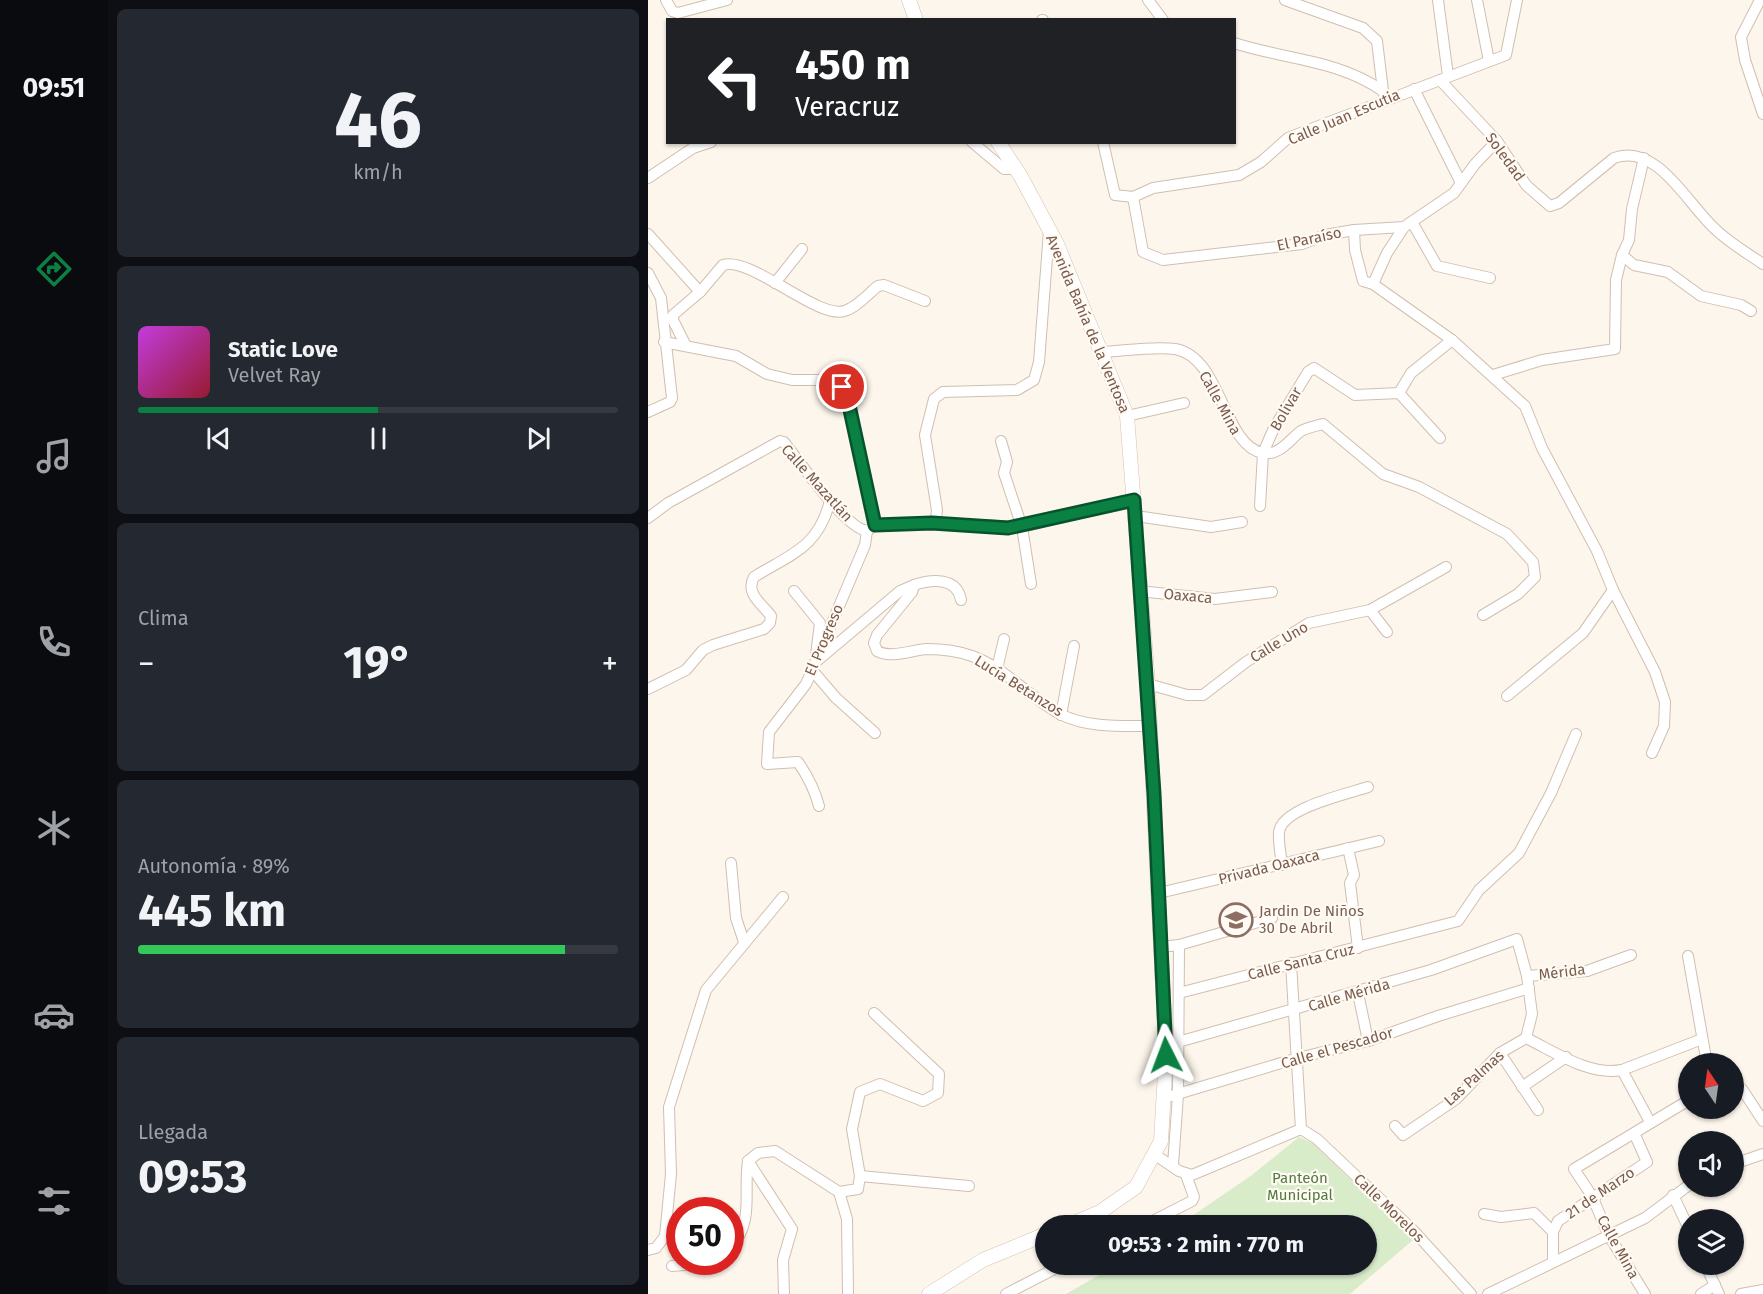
<!DOCTYPE html>
<html lang="es">
<head>
<meta charset="utf-8">
<style>
  :root { --surface:#171b24; --page:#242831; --text:#f1f3f6; --muted:#9ea1a6; --line:#363941; --accent:#0b8043 }
  body { margin:0; font-family:"Fira Sans",sans-serif; background:var(--page); color:var(--text); height:100vh; display:flex; flex-direction:column; font-size:22px; white-space:nowrap }
  * { box-sizing:border-box; margin:0 }
  p { font-size:20px; color:var(--muted) }
  .icon { flex:none; width:33px; height:33px; fill:none; stroke:currentColor; stroke-width:2; stroke-linecap:round; stroke-linejoin:round }
  .map { position:relative; flex:1; overflow:hidden }
  .sheet { display:flex; flex-direction:column; gap:9px; padding:9px; background:#0d0f14; width:540px }
  .sheet>* { flex:none }
  .guide { position:absolute; left:18px; top:18px; width:570px; height:126px; border-radius:0px; box-shadow:0 2px 4px #0004; background:#202124; color:#fff; overflow:hidden }
  .needle { width:39px; rotate:347deg }
  .controls { position:absolute; left:1030px; top:1053px; display:grid; gap:12px }
  .controls a { display:grid; place-items:center; width:66px; height:66px; border-radius:50%; background:var(--surface); box-shadow:0 2px 4px #0004; font-size:30px }
  .speed { position:absolute; left:18px; top:1197px; display:flex; gap:12px; font-size:30px; font-weight:700; text-align:center }
  .speed>* { display:grid; place-content:center; width:78px; height:78px; border-radius:50%; background:var(--surface); box-shadow:0 2px 4px #0004; line-height:1 }
  .speed .limit { border:9px solid #d22; background:#fff; color:#111 }
  .pin { position:absolute; display:grid; place-items:center; width:51px; height:51px; color:#fff; margin:-26px; border:3px solid #fff; border-radius:50%; box-shadow:0 2px 6px #0007 }
  .me { position:absolute; width:66px; margin:-33px; rotate:357deg; stroke-linejoin:round; filter:drop-shadow(0 0 4px #0008) }
  .turn { display:flex; align-items:center; gap:21px; height:126px; padding:0 30px; font-size:27px }
  .turn .icon { width:78px; height:78px; stroke-width:2.5 }
  .turn b { display:block; font-size:42px; line-height:51px }
  .big { font-size:45px; font-weight:700; line-height:1.1 }
  .sheet .card { flex:1; display:flex; flex-direction:column; justify-content:center; gap:9px; min-width:0; padding:0 21px; border-radius:9px; background:var(--page) }
  .sheet .dial { align-items:center; gap:0 }
  .dial b { font-size:78px; line-height:1 }
  .song { display:flex; align-items:center; gap:18px }
  .cover { width:72px; height:72px; border-radius:9px; background:linear-gradient(135deg,hsl(290 70% 55%),hsl(350 70% 35%)) }
  .played { height:6px; border-radius:3px; background:linear-gradient(90deg,var(--accent) 50%,var(--line) 50%) }
  .keys { display:flex; justify-content:space-around; direction:ltr }
  .heat { display:flex; justify-content:space-between; align-items:center; font-size:33px; direction:ltr }
  .charge { height:9px; border-radius:4px; background:linear-gradient(90deg,#34c759 89%,var(--line) 0) }
  .trip { position:absolute; left:387px; top:1215px; width:342px; height:60px; border-radius:30px; background:var(--surface); box-shadow:0 2px 4px #0004; font-weight:700; line-height:60px; text-align:center }
  main { display:flex; flex:1; min-height:0 }
  .tabs { display:flex; flex-direction:column; width:108px; justify-content:space-around; align-items:center; background:#090b0e; color:var(--muted) }
  .tabs .icon { width:42px; height:42px }
  .tabs .selected { color:var(--accent) }
  .tabs b { font-size:27px; color:var(--text) }
  .map>svg:first-child { display:block }
  .green { fill:#d8ecc9 }
  .lines { fill:none; stroke-linecap:round; stroke-linejoin:round }
  .minor-casing { stroke:#d1beb0; stroke-width:12 }
  .secondary-casing { stroke:#d6c0b0; stroke-width:15 }
  .minor { stroke:#fff; stroke-width:10 }
  .secondary { stroke:#fff; stroke-width:14 }
  .route-casing { stroke:#07532c; stroke-width:15 }
  .route { stroke:#0b8043; stroke-width:10 }
  .labels { text-anchor:middle; dominant-baseline:central; stroke-width:4.5; stroke-linejoin:round; paint-order:stroke }
  .street-label { font-size:15px; fill:#7a5c4d; stroke:#fffaf3 }
  .education-label { font-size:15px; fill:#785e54; stroke:#fffaf3; text-anchor:start }
  .park-label { font-size:15px; fill:#537a41; stroke:#fffaf3 }
</style>
</head>
<body>
<main>
<nav class="tabs">
<b>09:51</b>
<svg class="icon selected" aria-label="directions" viewBox="0 0 24 24"><path d="M12 3l9 9-9 9-9-9zM9 14v-3h6M13 9l2 2-2 2"/></svg>
<svg class="icon" aria-label="music" viewBox="0 0 24 24"><path d="M9 18V5l10-2v13"/><circle cx="6" cy="18" r="3"/><circle cx="16" cy="16" r="3"/></svg>
<svg class="icon" aria-label="phone" viewBox="0 0 24 24"><path d="M5 4h4l2 5-3 2q2 4 5 5l2-3 5 2v4C11 20 4 13 5 4z"/></svg>
<svg class="icon" aria-label="climate" viewBox="0 0 24 24"><path d="M12 3v18M4 7l16 10M4 17L20 7"/></svg>
<svg class="icon" aria-label="car" viewBox="0 0 24 24"><path d="M5 17H2v-5l4-1 3-4h7l3 4 3 1v5h-3M9 17h6M6 11h13"/><circle cx="7" cy="17" r="2"/><circle cx="17" cy="17" r="2"/></svg>
<svg class="icon" aria-label="filters" viewBox="0 0 24 24"><path d="M4 7h16M4 17h16"/><circle cx="9" cy="7" r="2"/><circle cx="15" cy="17" r="2"/></svg>
</nav>
<section class="sheet">
<div class="card dial"><b>46</b><p>km/h</p></div>
<div class="card">
<div class="song"><i class="cover"></i><div><b>Static Love</b><p>Velvet Ray</p></div></div>
<div class="played"></div>
<div class="keys"><svg class="icon" aria-label="previous" viewBox="0 0 24 24"><path d="M18 5L8 12l10 7zM5 5v14"/></svg><svg class="icon" aria-label="pause" viewBox="0 0 24 24"><path d="M8 5v14M16 5v14"/></svg><svg class="icon" aria-label="next" viewBox="0 0 24 24"><path d="M6 5l10 7-10 7zM19 5v14"/></svg></div>
</div>
<div class="card"><p>Clima</p>
<div class="heat"><a>−</a><b class="big">19°</b><a>+</a></div>
</div>
<div class="card"><p>Autonomía · 89%</p><b class="big">445 km</b><div class="charge"></div></div>
<div class="card"><p>Llegada</p><b class="big">09:53</b></div>
</section>
<div class="map">
<svg width="1115" height="1294" viewBox="0 0 1115 1294">
  <rect width="100%" height="100%" fill="#fdf6ec"/>
  <polygon class="green" points="651,1137 666,1144 765,1240 702,1294 418,1294 469,1265 718,1264 718,1226 531,1225 604,1175"/>
  <g class="lines">
    <defs>
      <g id="minor">
        <polyline points="18,0 24,11 30,13 79,0"/>
        <polyline points="500,0 515,20"/>
        <polyline points="637,0 715,28 729,41 735,91"/>
        <polyline points="790,0 800,76"/>
        <polyline points="829,0 841,61"/>
        <polyline points="1112,0 1093,37 1097,60 1115,114"/>
        <polyline points="394,20 395,20"/>
        <path d="M586,43C639,60 688,59 735,91L737,100"/>
        <path d="M792,80L849,141L878,185L902,206L911,203L966,158C1008,142 1039,203 1066,228C1080,242 1099,253 1115,264"/>
        <polyline points="766,89 813,183"/>
        <polyline points="324,142 356,169 368,169"/>
        <polyline points="455,142 467,195 485,197 505,188 591,175 613,162 640,138 655,132 858,55 869,0"/>
        <polyline points="996,158 984,209 981,240 974,255 986,265 1020,272 1053,296 1093,305 1103,311"/>
        <polyline points="0,178 45,148 63,142"/>
        <polyline points="485,197 495,252 515,260 654,244 677,235 706,230 756,227 806,193 827,164 849,141"/>
        <polyline points="764,222 789,266 842,278"/>
        <polyline points="756,227 739,253 725,284 804,340 877,406 894,448 949,551 965,590 1007,672 1017,702 1016,726 1004,753"/>
        <polyline points="706,230 707,250 715,281 725,284"/>
        <polyline points="0,234 52,292"/>
        <polyline points="0,273 13,298 24,398 22,402 0,412"/>
        <polyline points="127,283 154,249"/>
        <polyline points="16,342 88,356 119,374 144,380 183,380 194,387 199,396 227,525"/>
        <path d="M38,346L25,320V315L52,292L75,265C103,256 169,319 196,311C208,308 220,294 230,286L236,285L277,301"/>
        <path d="M453,352C475,351 506,346 527,349C574,357 575,446 615,453C632,456 642,439 653,431C660,427 668,426 675,424L735,474L771,487L859,534L885,562L887,577L870,594L835,615"/>
        <polyline points="845,375 894,360 967,349 968,280 974,255"/>
        <polyline points="751,393 763,373 804,340"/>
        <polyline points="479,416 536,403"/>
        <polyline points="353,441 359,462 356,473 374,527 383,584"/>
        <polyline points="612,506 615,453 626,428 660,372 666,368 707,395 751,393 792,438"/>
        <polyline points="488,516 563,527 594,522"/>
        <path d="M0,518L20,503L132,441L136,442C151,461 197,528 219,531L227,525L284,523L288,519L289,510L277,435L286,399L295,392L369,390L386,380L391,362L401,231"/>
        <polyline points="284,523 374,527 486,500"/>
        <path d="M266,585C284,579 309,577 313,600"/>
        <polyline points="146,591 172,623 168,655"/>
        <polyline points="491,591 567,599 624,592"/>
        <polyline points="722,610 739,632"/>
        <path d="M169,661L252,591L266,585L264,592L229,635L226,643L229,651C243,659 263,650 279,649C294,649 310,651 324,656C357,668 381,697 412,714C439,728 473,726 502,726"/>
        <polyline points="349,669 356,639"/>
        <polyline points="164,670 188,698 227,733"/>
        <polyline points="500,684 539,695 555,695 598,662 661,623 722,610 798,567"/>
        <path d="M0,689L38,670L55,650L65,645L116,629L122,623L123,616C113,603 97,593 106,577C143,554 170,548 182,501"/>
        <polyline points="859,696 935,633 965,590"/>
        <polyline points="413,715 426,646"/>
        <path d="M171,806C167,791 159,775 150,762L119,764L121,732L158,684L217,545L219,531"/>
        <polyline points="700,848 706,875 702,883 710,948"/>
        <polyline points="83,863 88,918 96,942"/>
        <path d="M634,865C633,855 630,843 631,832C634,808 699,794 720,787"/>
        <polyline points="511,893 731,841"/>
        <polyline points="513,947 531,945 624,918"/>
        <polyline points="1040,956 1059,1064"/>
        <polyline points="643,963 653,1129"/>
        <polyline points="879,976 939,971 983,955"/>
        <polyline points="531,993 810,921 831,890 871,853 903,793 928,734"/>
        <polyline points="710,993 720,1041"/>
        <polyline points="852,1053 890,1110"/>
        <path d="M518,1055L530,1042L783,970L869,939L879,976L884,1014L878,1038C907,1052 941,1076 974,1070L1054,1039"/>
        <polyline points="974,1070 1002,1122"/>
        <polyline points="874,1087 918,1057"/>
        <polyline points="1094,1089 1115,1121"/>
        <polyline points="516,1098 650,1058 720,1041 790,1016 881,988"/>
        <polyline points="747,1126 755,1135 808,1099 852,1053 878,1038"/>
        <polyline points="653,1129 669,1139 765,1230 823,1294"/>
        <polyline points="506,1154 531,1171 544,1175 653,1129"/>
        <polyline points="1086,1164 1115,1154"/>
        <polyline points="525,1165 530,1095 531,945"/>
        <polyline points="212,1176 321,1186"/>
        <polyline points="191,1192 199,1219 200,1294"/>
        <polyline points="1025,1195 1041,1229"/>
        <polyline points="836,1214 853,1217 886,1213 905,1232"/>
        <polyline points="495,1226 544,1201 546,1197 538,1175"/>
        <polyline points="0,1250 8,1248 17,1236 23,1174 21,1107 58,990 135,897"/>
        <path d="M82,1250C107,1219 95,1195 100,1161"/>
        <polyline points="905,1261 905,1232 910,1221 999,1162 987,1135"/>
        <polyline points="1057,1264 1071,1294"/>
        <polyline points="24,1266 70,1262"/>
        <polyline points="136,1294 135,1260 144,1229 100,1161 110,1153 127,1151 191,1192 210,1189 212,1176 204,1129 212,1092 232,1084 275,1101 290,1093 291,1074 226,1013"/>
        <polyline points="358,1294 416,1264"/>
        <polyline points="840,1294 997,1218 1041,1185"/>
        <polyline points="997,1294 960,1234 944,1196 926,1169 1041,1100"/>
        <polyline points="1053,1294 1067,1285"/>
        <polyline points="1093,1294 1115,1290"/>
      </g>
      <g id="secondary">
        <polyline points="261,0 268,20"/>
        <polyline points="350,142 372,175 409,244 479,416 500,684 518,1055 513,1141 488,1187 452,1212 419,1226"/>
        <polyline points="281,1294 335,1260 398,1234"/>
      </g>
    </defs>
    <use href="#minor" class="minor-casing"/>
    <use href="#secondary" class="secondary-casing"/>
    <use href="#minor" class="minor"/>
    <use href="#secondary" class="secondary"/>
  </g>
  <g class="lines">
    <defs>
      <polyline id="route" points="194,387 199,396 227,525 284,523 360,528 486,500 506,794 518,1055"/>
    </defs>
    <use href="#route" class="route-casing"/>
    <use href="#route" class="route"/>
  </g>
  <defs>
    <symbol id="school-ring" viewBox="-11 -11 22 22"><circle r="9.5" fill="#fffaf3" stroke="#8d6e63" stroke-width="1.5"/><path d="M0-5L7-2L0 1L-7-2ZM-4 1L0 2.5L4 1V4Q0 6-4 4Z" fill="#8d6e63"/></symbol>
  </defs>
  <g fill-rule="evenodd">
    <use href="#school-ring" x="569" y="901" width="38" height="38"/>
  </g>
  <g class="labels">
    <g class="street-label">
      <text transform="translate(696 117) rotate(-23)">Calle Juan Escutia</text>
      <text transform="translate(857 157) rotate(54)">Soledad</text>
      <text transform="translate(661 239) rotate(-12)">El Paraíso</text>
      <text transform="translate(440 324) rotate(67)">Avenida Bahía de la Ventosa</text>
      <text transform="translate(572 403) rotate(61)">Calle Mina</text>
      <text transform="translate(638 409) rotate(-60)">Bolivar</text>
      <text transform="translate(169 483) rotate(48)">Calle Mazatlán</text>
      <text transform="translate(540 596) rotate(5)">Oaxaca</text>
      <text transform="translate(176 640) rotate(-67)">El Progreso</text>
      <text transform="translate(631 642) rotate(-31)">Calle Uno</text>
      <text transform="translate(371 686) rotate(32)">Lucía Betanzos</text>
      <text transform="translate(621 867) rotate(-14)">Privada Oaxaca</text>
      <text transform="translate(653 962) rotate(-14)">Calle Santa Cruz</text>
      <text transform="translate(914 972) rotate(-7)">Mérida</text>
      <text transform="translate(701 995) rotate(-16)">Calle Mérida</text>
      <text transform="translate(689 1048) rotate(-16)">Calle el Pescador</text>
      <text transform="translate(826 1078) rotate(-42)">Las Palmas</text>
      <text transform="translate(952 1193) rotate(-34)">21 de Marzo</text>
      <text transform="translate(741 1208) rotate(44)">Calle Morelos</text>
      <text transform="translate(970 1247) rotate(61)">Calle Mina</text>
    </g>
    <g class="education-label">
      <text x="611" y="911">Jardin De Niños<tspan x="611" dy="17">30 De Abril</tspan></text>
    </g>
    <g class="park-label">
      <text x="652" y="1178">Panteón<tspan x="652" dy="17">Municipal</tspan></text>
    </g>
  </g>
</svg>
<div class="controls">
<a><svg class="needle" viewBox="-14 -14 28 28"><path d="M0-13l5 13h-10z" fill="#e53935"/><path d="M0 13l5-13h-10z" fill="#9ea1a6"/></svg></a>
<a><svg class="icon" aria-label="sound" viewBox="0 0 24 24"><path d="M4 9h4l5-4v14l-5-4H4zM17 9q2 3 0 6"/></svg></a>
<a><svg class="icon" aria-label="layers" viewBox="0 0 24 24"><path d="M12 4l9 5-9 5-9-5zM3 14l9 5 9-5"/></svg></a>
</div>
<div class="speed"><div class="limit">50</div></div>
<div class="pin" style="left:194px;top:387px;background:#d93025"><svg class="icon" aria-label="arrive" viewBox="0 0 24 24"><path d="M6 21V4h12l-3 4 3 4H6"/></svg></div>
<svg class="me" style="left:518px;top:1055px" viewBox="-20 -20 40 40"><path d="M0-17L14 15 0 8-14 15z" fill="#0b8043" stroke="#fff" stroke-width="4"/></svg>
<div class="trip">09:53 · 2 min · 770 m</div>
<div class="guide">
<div class="turn"><svg class="icon" aria-label="left" viewBox="0 0 24 24"><path d="M17 20v-9H6M10 6l-5 5 5 5"/></svg><div><b>450 m</b>Veracruz</div></div>
</div>
</div>
</main>
</body>
</html>
